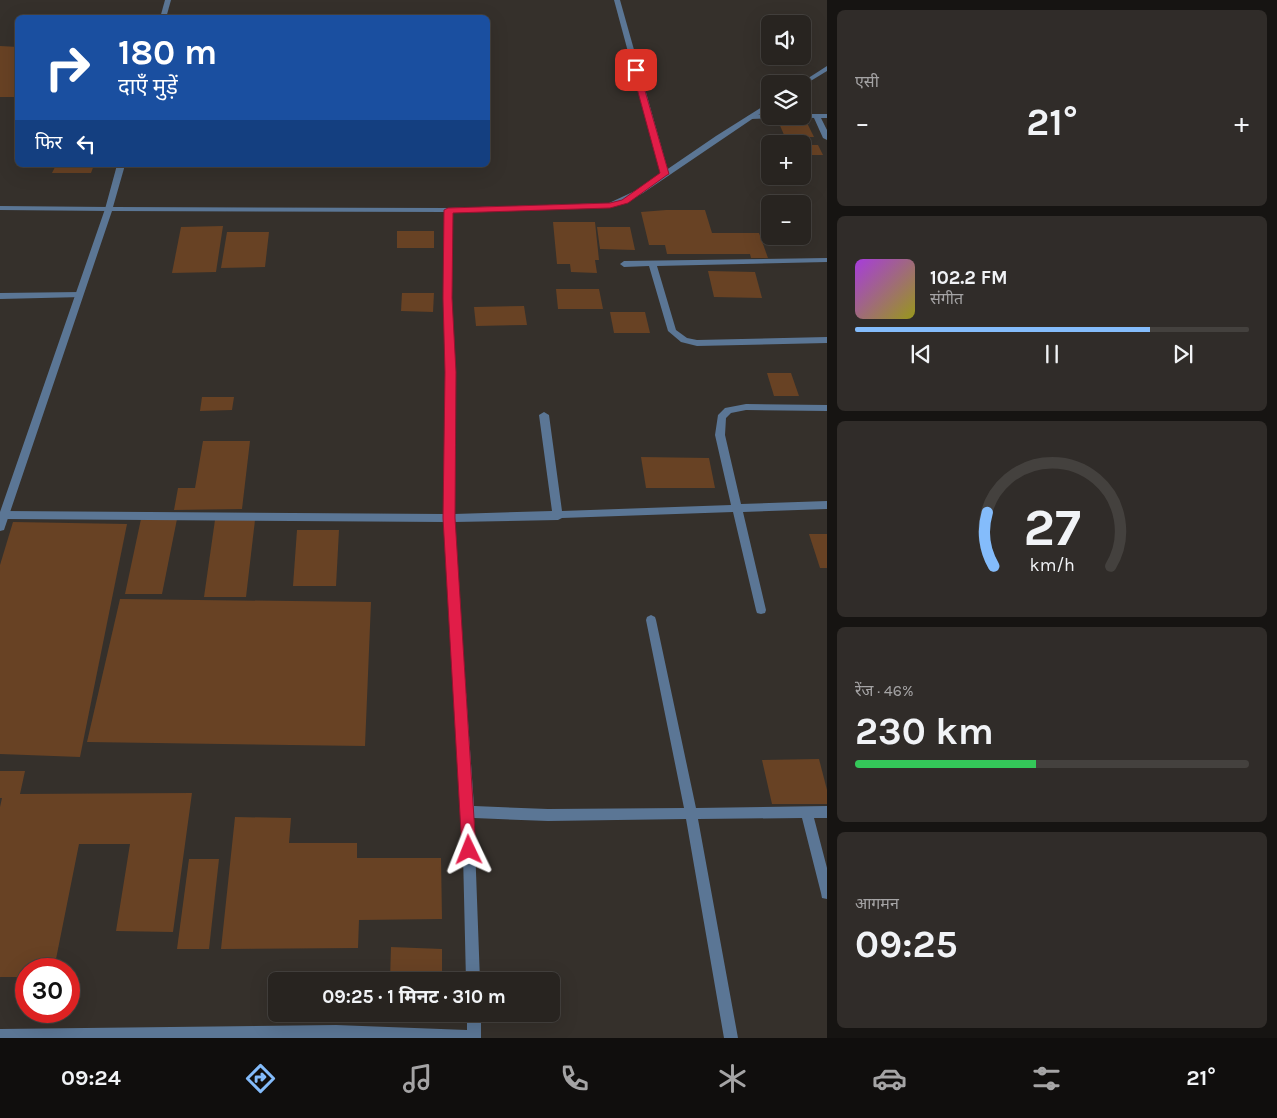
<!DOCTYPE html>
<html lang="hi">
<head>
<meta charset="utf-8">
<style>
  :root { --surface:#282420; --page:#302c29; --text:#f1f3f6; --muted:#a5a4a5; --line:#44413e; --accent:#84bcfb }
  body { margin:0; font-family:Karla,"Noto Sans Devanagari",sans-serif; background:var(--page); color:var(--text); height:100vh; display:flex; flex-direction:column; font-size:19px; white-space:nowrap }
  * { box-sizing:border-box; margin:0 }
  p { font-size:16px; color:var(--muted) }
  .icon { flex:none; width:28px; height:28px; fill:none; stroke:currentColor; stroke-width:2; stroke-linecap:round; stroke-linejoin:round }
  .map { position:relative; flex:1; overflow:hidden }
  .panel { display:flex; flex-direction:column; gap:10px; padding:10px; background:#161412; width:450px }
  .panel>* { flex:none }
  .hud { position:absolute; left:15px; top:15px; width:475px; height:152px; border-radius:8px; box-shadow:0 5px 20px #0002,0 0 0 1px var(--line); background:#1a4fa0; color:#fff; overflow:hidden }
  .controls { position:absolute; left:761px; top:15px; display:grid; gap:10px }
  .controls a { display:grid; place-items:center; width:50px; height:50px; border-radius:8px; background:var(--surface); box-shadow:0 5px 20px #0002,0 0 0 1px var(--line); font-size:25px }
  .speed { position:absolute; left:15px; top:958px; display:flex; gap:10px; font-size:25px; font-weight:700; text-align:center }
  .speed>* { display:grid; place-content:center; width:65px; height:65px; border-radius:50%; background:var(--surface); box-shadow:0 5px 20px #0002,0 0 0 1px var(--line); line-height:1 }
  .speed .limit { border:8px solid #d22; background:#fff; color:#111 }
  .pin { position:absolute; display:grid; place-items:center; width:42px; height:42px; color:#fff; margin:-21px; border-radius:10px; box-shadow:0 2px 8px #0006 }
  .me { position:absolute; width:55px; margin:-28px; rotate:358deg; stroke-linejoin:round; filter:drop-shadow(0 0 4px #0008) }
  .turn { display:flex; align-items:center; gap:18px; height:105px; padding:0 20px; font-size:22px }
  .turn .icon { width:65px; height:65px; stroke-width:2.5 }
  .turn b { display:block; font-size:35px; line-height:42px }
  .then { display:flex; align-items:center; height:48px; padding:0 20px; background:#0003; gap:10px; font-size:19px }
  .big { font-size:38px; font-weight:700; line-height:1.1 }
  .panel .widget { flex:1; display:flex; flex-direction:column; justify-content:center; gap:8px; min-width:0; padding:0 18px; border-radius:8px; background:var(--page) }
  .panel .dial { align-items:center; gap:0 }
  .dial svg { height:130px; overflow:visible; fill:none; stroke:var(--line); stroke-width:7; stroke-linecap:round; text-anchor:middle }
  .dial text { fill:var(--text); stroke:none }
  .song { display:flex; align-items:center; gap:15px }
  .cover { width:60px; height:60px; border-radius:8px; background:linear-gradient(135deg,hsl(280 70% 55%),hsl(60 70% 35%)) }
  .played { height:5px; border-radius:2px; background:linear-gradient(90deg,var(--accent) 75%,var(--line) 75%) }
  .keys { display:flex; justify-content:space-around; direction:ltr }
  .heat { display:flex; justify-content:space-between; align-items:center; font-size:28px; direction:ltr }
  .charge { height:8px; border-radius:4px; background:linear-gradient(90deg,#34c759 46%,var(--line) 0) }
  .trip { position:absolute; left:268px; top:972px; width:292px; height:50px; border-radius:8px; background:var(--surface); box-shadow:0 5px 20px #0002,0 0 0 1px var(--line); font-weight:700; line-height:50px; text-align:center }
  .dock { display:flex; height:80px; justify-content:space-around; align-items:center; background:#100e0d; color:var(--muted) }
  .dock .icon { width:35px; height:35px }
  .dock .on { color:var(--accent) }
  .dock b { font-size:22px; color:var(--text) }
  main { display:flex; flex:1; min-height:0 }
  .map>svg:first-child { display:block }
  .building { fill:#684224 }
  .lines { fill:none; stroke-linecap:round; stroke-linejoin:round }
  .minor { fill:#5b7695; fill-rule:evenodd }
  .tertiary { fill:#5b7695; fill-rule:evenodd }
  .route { fill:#e11d48; stroke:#92132f }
</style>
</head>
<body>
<main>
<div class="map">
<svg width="827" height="1038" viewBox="0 0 827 1038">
  <rect width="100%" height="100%" fill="#35302b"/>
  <g class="building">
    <polygon points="0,46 18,47 18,97 0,97"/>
    <polygon points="778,121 806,121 814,137 799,137 802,144 788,144"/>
    <polygon points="802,145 818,145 823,155 802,155"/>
    <polygon points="56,165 94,165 91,173 52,173"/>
    <polygon points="666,210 705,210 712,233 759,233 768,258 751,258 750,254 667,254 665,245 649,245 641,212"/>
    <polygon points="553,222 595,222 599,260 595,260 597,273 571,272 570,264 557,264"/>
    <polygon points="803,225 809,242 779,242 777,236 802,236"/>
    <polygon points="223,226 216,272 172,273 181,227"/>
    <polygon points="597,227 630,227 635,250 600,249"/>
    <rect x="397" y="231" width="37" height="17"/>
    <polygon points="227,232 269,232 265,267 221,268"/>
    <polygon points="708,271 755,272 762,298 714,297"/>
    <polygon points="556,289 599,289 603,309 558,309"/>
    <polygon points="402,293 434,293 433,312 401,311"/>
    <polygon points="524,306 527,325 476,326 474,307"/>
    <polygon points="610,312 645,312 650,333 614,333"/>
    <polygon points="767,373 791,373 799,396 774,396"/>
    <polygon points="202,397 234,397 232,410 200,411"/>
    <polygon points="203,441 250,441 242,509 174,510 178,488 195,488"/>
    <polygon points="641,457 709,458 715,488 646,488"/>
    <polygon points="141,519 177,519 162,594 125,594"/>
    <polygon points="215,520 255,520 246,597 204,597"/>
    <polygon points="13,522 127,524 80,757 0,754 0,565"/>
    <polygon points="297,530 339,530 336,586 293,586"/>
    <polygon points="809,534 827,534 827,568 820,568"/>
    <polygon points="120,599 371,602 365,746 87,742"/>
    <polygon points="819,759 827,790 827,804 772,804 762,760"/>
    <polygon points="0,771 25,771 20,794 192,793 173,932 116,931 130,844 79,844 54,969 26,969 26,977 0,977 0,807 2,798 0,798"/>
    <polygon points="235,817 291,818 289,843 357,843 357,858 441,858 442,919 359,920 358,948 221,949"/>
    <polygon points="189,859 219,859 209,949 177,949"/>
    <polygon points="391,947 442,949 442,981 390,981"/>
  </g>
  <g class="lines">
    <g class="minor">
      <polygon points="614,0 620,0 669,174 668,176 662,176 661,174"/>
      <polygon points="770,114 770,116 778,116 775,118 750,119 747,117 750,115"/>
      <polygon points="802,114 827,114 827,118 821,118 827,130 827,140 823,138 814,118 800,117 799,116 802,116"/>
      <polygon points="0,206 109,207 113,209 109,211 0,210"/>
      <polygon points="445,208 451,208 452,210 451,298 454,372 454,514 552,511 539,415 544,412 549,415 562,511 731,505 715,435 718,415 725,408 746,404 827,405 827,411 746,410 731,413 726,418 725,435 741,504 827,501 827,509 743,512 766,610 765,613 761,614 757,613 756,610 733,512 562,518 558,520 454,522 474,806 548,809 684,808 646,620 647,617 651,615 655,617 656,620 696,808 827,806 827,818 814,818 827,868 827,899 822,898 821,893 802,818 698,819 738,1038 724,1038 686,819 548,821 474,818 480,981 466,981 462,812 444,522 4,519 0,517 0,512 4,511 444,514 446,372 443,298"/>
      <polygon points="827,258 827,262 657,266 676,330 687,338 697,340 827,337 827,343 697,346 681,342 668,331 649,266 624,267 620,264 624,261"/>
      <polygon points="80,292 83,293 83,297 0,299 0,293"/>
      <polygon points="467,1014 481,1014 481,1038 0,1038 0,1029 336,1025 467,1030"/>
    </g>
    <g class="tertiary">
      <polygon points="165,0 171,0 166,18 160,18"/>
      <polygon points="827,66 827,71 804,85 799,84"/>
      <polygon points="770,102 770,107 643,193 629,201 610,207 448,212 112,211 5,527 4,530 0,531 0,512 105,209 117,165 125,165 113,207 448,208 609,203 637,190 716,136"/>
    </g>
  </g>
  <polygon class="route" points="636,67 639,70 669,174 667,175 628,203 610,208 453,213 452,298 456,372 455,518 476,850 474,854 469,856 464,854 462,850 443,518 445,372 443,298 444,210 448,208 610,203 622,200 660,173 632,70"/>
</svg>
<div class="controls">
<a><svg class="icon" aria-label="sound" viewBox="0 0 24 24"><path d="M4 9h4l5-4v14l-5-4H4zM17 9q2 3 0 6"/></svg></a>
<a><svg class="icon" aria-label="layers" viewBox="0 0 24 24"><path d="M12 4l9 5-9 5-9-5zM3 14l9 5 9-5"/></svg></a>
<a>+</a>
<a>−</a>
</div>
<div class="speed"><div class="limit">30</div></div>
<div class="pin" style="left:636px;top:70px;background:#d93025"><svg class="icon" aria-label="arrive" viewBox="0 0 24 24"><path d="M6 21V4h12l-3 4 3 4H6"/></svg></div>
<svg class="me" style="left:469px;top:850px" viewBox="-20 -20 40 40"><path d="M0-17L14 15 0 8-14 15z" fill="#e11d48" stroke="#fff" stroke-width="4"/></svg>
<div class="trip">09:25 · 1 मिनट · 310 m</div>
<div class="hud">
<div class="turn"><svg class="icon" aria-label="right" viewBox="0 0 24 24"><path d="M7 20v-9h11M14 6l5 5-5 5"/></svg><div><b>180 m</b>दाएँ मुड़ें</div></div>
<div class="then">फिर<svg class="icon" aria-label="left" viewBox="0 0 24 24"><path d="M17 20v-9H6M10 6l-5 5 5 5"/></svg></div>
</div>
</div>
<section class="panel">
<div class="widget"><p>एसी</p>
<div class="heat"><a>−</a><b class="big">21°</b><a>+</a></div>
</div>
<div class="widget">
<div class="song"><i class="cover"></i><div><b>102.2 FM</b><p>संगीत</p></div></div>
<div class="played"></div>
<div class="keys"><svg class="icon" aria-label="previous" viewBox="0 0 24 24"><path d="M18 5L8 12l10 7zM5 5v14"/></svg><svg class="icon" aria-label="pause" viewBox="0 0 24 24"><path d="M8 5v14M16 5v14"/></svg><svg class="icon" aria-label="next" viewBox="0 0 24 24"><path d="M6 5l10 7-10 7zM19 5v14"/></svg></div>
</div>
<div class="widget dial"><svg viewBox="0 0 100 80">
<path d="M14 69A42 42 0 1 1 86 69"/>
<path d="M14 69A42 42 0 0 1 10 36" stroke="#84bcfb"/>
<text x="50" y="56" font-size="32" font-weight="700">27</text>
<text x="50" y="72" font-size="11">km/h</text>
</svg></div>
<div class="widget"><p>रेंज · 46%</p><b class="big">230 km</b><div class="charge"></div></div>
<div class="widget"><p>आगमन</p><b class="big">09:25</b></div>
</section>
</main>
<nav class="dock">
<b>09:24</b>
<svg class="icon on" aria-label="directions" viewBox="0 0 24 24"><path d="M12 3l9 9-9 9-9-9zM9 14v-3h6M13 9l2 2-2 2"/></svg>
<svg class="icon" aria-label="music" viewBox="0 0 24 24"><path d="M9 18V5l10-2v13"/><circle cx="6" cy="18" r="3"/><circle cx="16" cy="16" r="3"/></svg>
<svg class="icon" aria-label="phone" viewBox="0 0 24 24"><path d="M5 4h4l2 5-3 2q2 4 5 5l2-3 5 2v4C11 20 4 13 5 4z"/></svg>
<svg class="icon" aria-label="climate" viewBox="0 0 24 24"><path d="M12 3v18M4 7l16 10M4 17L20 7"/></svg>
<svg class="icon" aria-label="car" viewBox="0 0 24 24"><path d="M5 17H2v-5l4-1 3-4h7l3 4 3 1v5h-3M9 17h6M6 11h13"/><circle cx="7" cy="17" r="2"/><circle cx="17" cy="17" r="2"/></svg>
<svg class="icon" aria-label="filters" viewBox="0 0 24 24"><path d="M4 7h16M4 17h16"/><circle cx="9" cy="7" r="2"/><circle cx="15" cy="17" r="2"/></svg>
<b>21°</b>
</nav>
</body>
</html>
